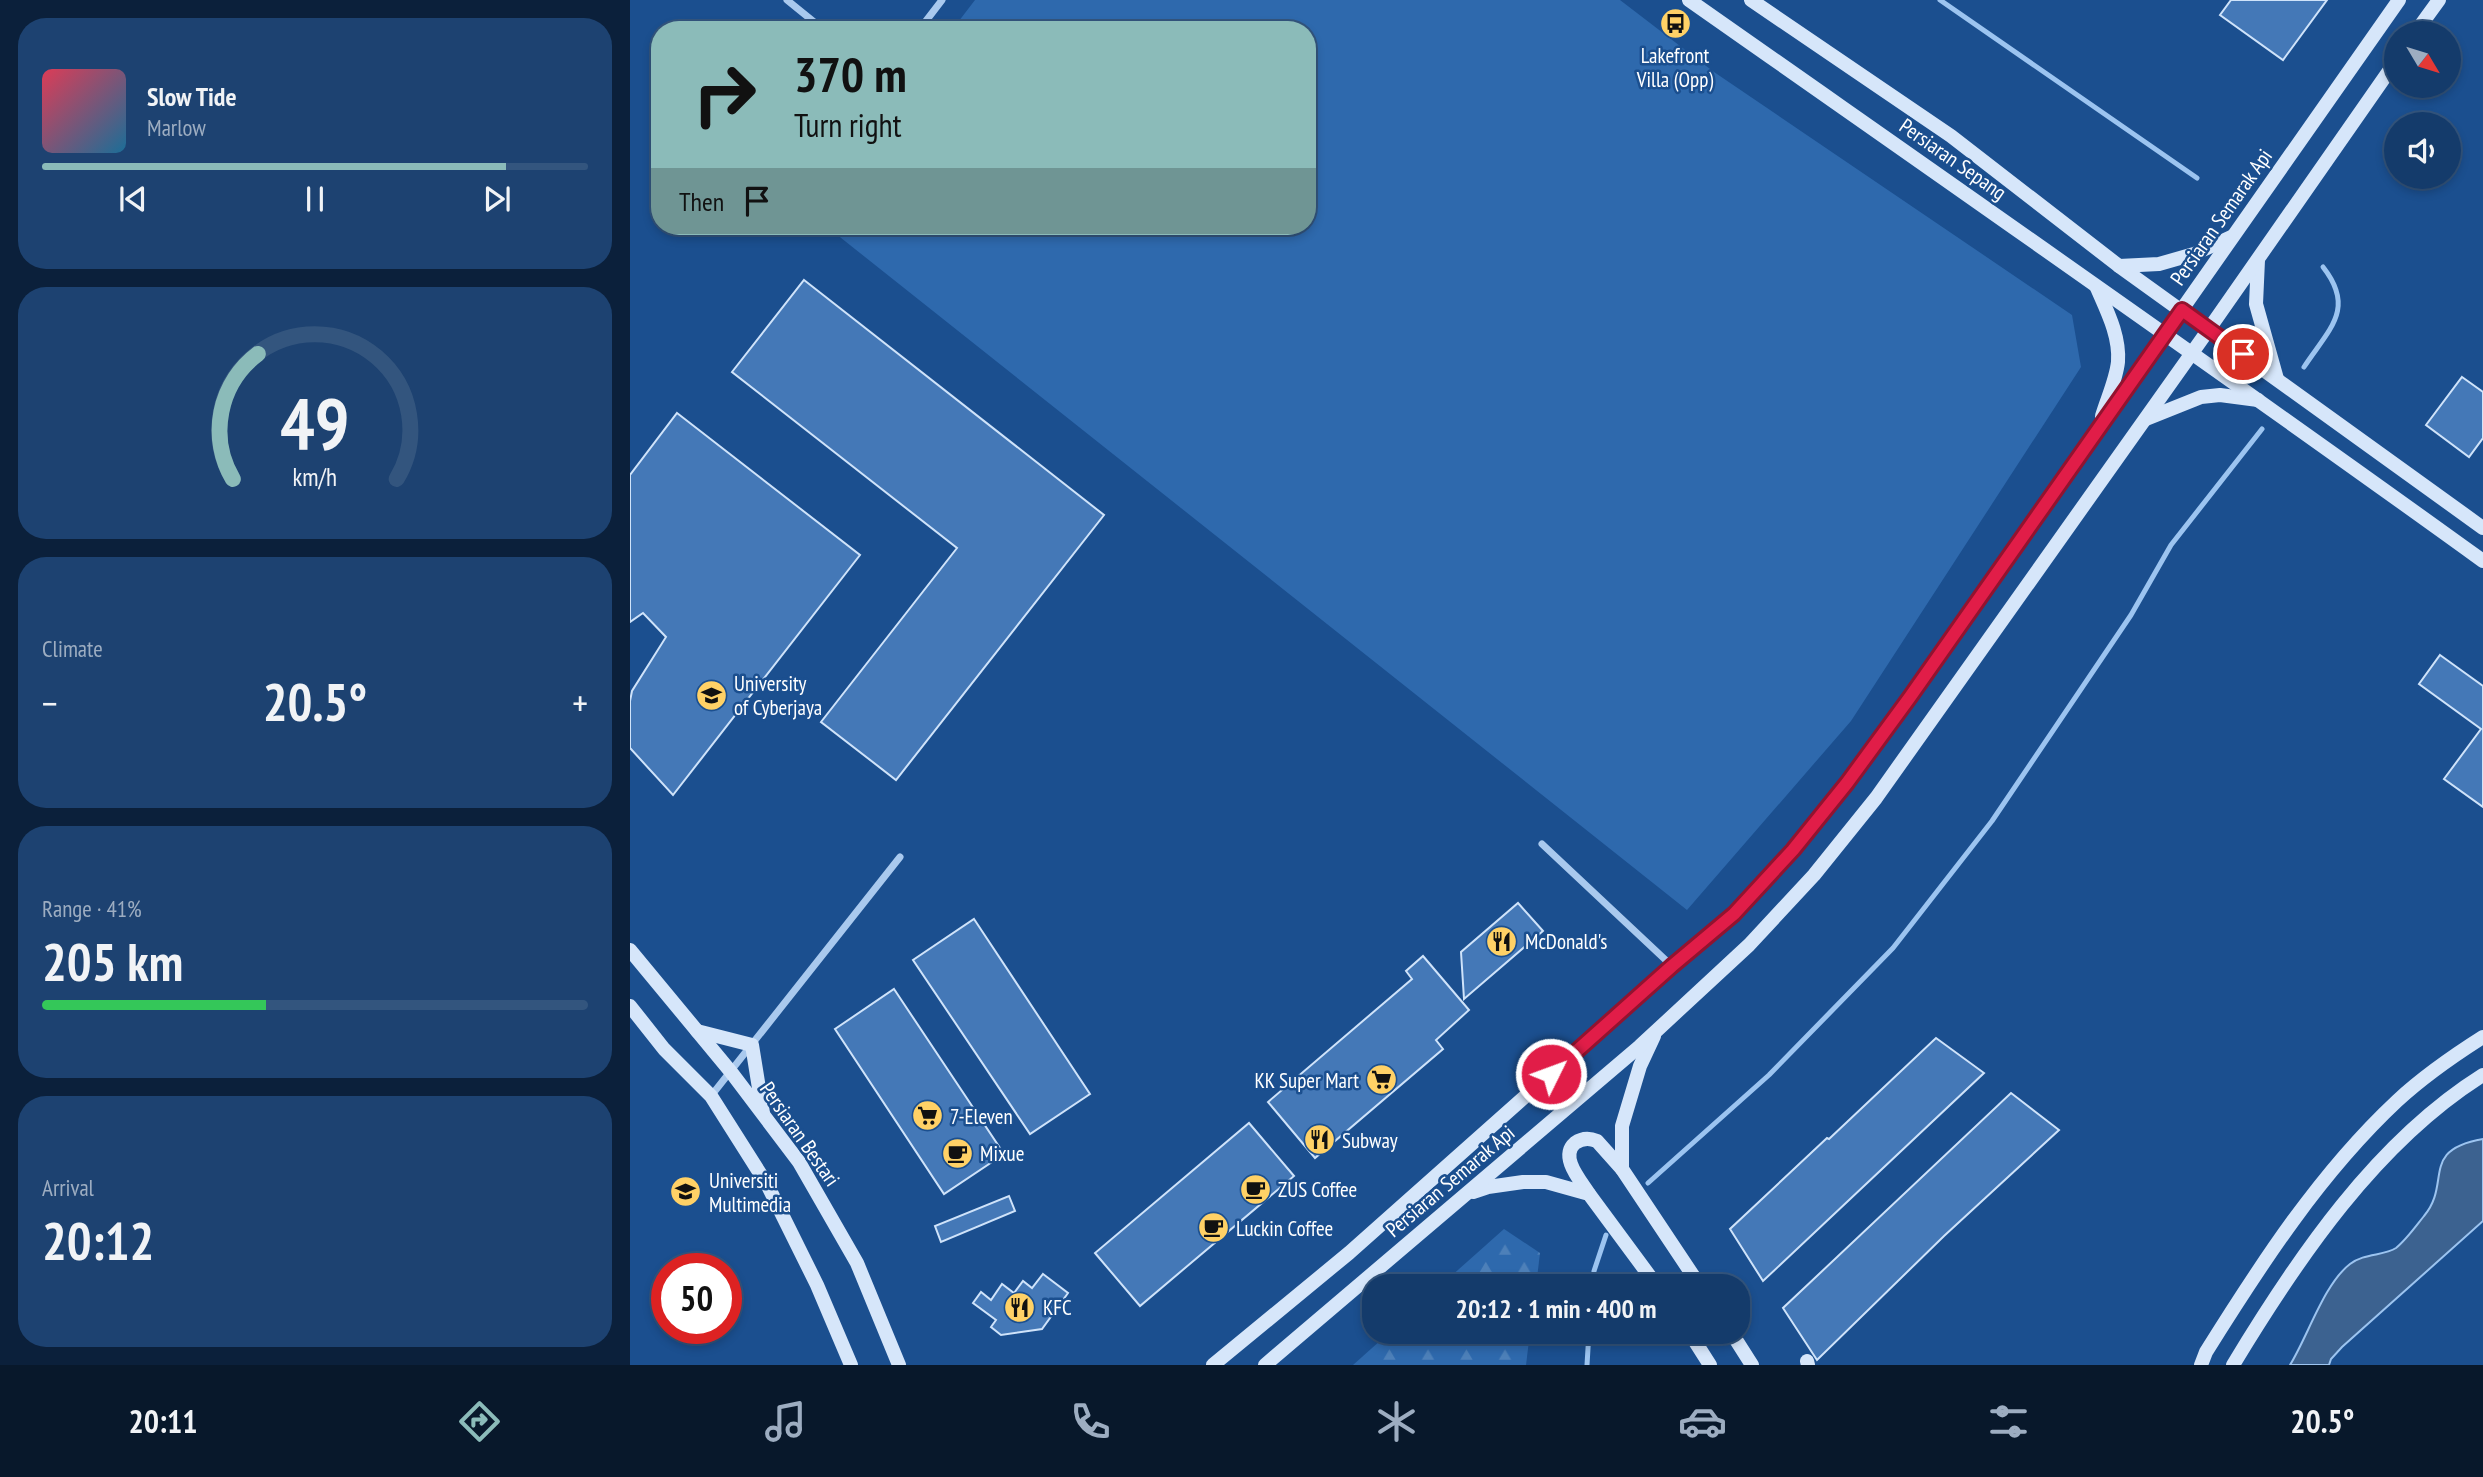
<!DOCTYPE html>
<html lang="en">
<head>
<meta charset="utf-8">
<style>
  :root { --surface:#143b6b; --page:#1d4271; --text:#f1f3f6; --muted:#9dadc1; --line:#33557e; --accent:#8bbbb9 }
  body { margin:0; font-family:"PT Sans Narrow",sans-serif; background:var(--page); color:var(--text); height:100vh; display:flex; flex-direction:column; font-size:26px; white-space:nowrap }
  * { box-sizing:border-box; margin:0 }
  p { font-size:23px; color:var(--muted) }
  .icon { flex:none; width:38px; height:38px; fill:none; stroke:currentColor; stroke-width:2; stroke-linecap:round; stroke-linejoin:round }
  .map { position:relative; flex:1; overflow:hidden }
  .sheet { display:flex; flex-direction:column; gap:18px; padding:18px; background:#0b203b; width:630px }
  .sheet>* { flex:none }
  .top-card { position:absolute; left:21px; top:21px; width:665px; height:214px; border-radius:28px; box-shadow:0 4px 10px #0003,0 0 0 2px var(--line); background:#8bbbb9; color:#111; overflow:hidden }
  .needle { width:46px; rotate:128deg }
  .buttons { position:absolute; left:1754px; top:21px; display:grid; gap:14px }
  .buttons a { display:grid; place-items:center; width:77px; height:77px; border-radius:50%; background:var(--surface); box-shadow:0 4px 10px #0003,0 0 0 2px var(--line); font-size:35px }
  .speed { position:absolute; left:21px; top:1253px; display:flex; gap:14px; font-size:35px; font-weight:700; text-align:center }
  .speed>* { display:grid; place-content:center; width:91px; height:91px; border-radius:50%; background:var(--surface); box-shadow:0 4px 10px #0003,0 0 0 2px var(--line); line-height:1 }
  .speed .limit { border:10px solid #d22; background:#fff; color:#111 }
  .pin { position:absolute; display:grid; place-items:center; width:60px; height:60px; color:#fff; margin:-30px; border:4px solid #fff; border-radius:50%; box-shadow:0 2px 7px #0007 }
  .me { position:absolute; width:77px; margin:-38px; rotate:48deg; stroke-linejoin:round; filter:drop-shadow(0 0 5px #0008) }
  .turn { display:flex; align-items:center; gap:24px; height:147px; padding:0 28px; font-size:32px }
  .turn .icon { width:91px; height:91px; stroke-width:2.5 }
  .turn b { display:block; font-size:49px; line-height:60px }
  .then { display:flex; align-items:center; height:66px; padding:0 28px; background:#0003; gap:14px; font-size:26px }
  .big { font-size:52px; font-weight:700; line-height:1.1 }
  .sheet .card { flex:1; display:flex; flex-direction:column; justify-content:center; gap:10px; min-width:0; padding:0 24px; border-radius:28px; background:var(--page) }
  .sheet .dial { align-items:center; gap:0 }
  .dial svg { height:182px; overflow:visible; fill:none; stroke:var(--line); stroke-width:7; stroke-linecap:round; text-anchor:middle }
  .dial text { fill:var(--text); stroke:none }
  .song { display:flex; align-items:center; gap:21px }
  .cover { width:84px; height:84px; border-radius:10px; background:linear-gradient(135deg,hsl(350 70% 55%),hsl(200 70% 35%)) }
  .played { height:7px; border-radius:4px; background:linear-gradient(90deg,var(--accent) 85%,var(--line) 85%) }
  .keys { display:flex; justify-content:space-around; direction:ltr }
  .heat { display:flex; justify-content:space-between; align-items:center; font-size:38px; direction:ltr }
  .charge { height:10px; border-radius:5px; background:linear-gradient(90deg,#34c759 41%,var(--line) 0) }
  .trip { position:absolute; left:732px; top:1274px; width:388px; height:70px; border-radius:28px; background:var(--surface); box-shadow:0 4px 10px #0003,0 0 0 2px var(--line); font-weight:700; line-height:70px; text-align:center }
  .tab-bar { display:flex; height:112px; justify-content:space-around; align-items:center; background:#08182b; color:var(--muted) }
  .tab-bar .icon { width:49px; height:49px }
  .tab-bar .on { color:var(--accent) }
  .tab-bar b { font-size:32px; color:var(--text) }
  main { display:flex; flex:1; min-height:0 }
  .map>svg:first-child { display:block }
  .green { fill:#2e69ad }
  .forest { fill:url(#forest-firs) }
  .water { fill:#3c6290; stroke:#9cc4f0; stroke-width:2 }
  .lines { fill:none; stroke-linecap:round; stroke-linejoin:round }
  .stream { stroke:#9cc4f0; stroke-width:5 }
  .building { fill:#4478b7; stroke:#cfe3fa; stroke-width:2 }
  .street { stroke:#a9c9ee; stroke-width:7 }
  .secondary { stroke:#d6e6fa; stroke-width:14 }
  .route-casing { stroke:#92132f; stroke-width:18 }
  .route { stroke:#e11d48; stroke-width:12 }
  .labels { text-anchor:middle; dominant-baseline:central; stroke-width:5; stroke-linejoin:round; paint-order:stroke }
  .poi-label { font-size:21px; fill:#fff; stroke:#1b4f8f; text-anchor:start }
  .street-label { font-size:21px; fill:#fff; stroke:#1b4f8f }
</style>
</head>
<body>
<main>
<section class="sheet">
<div class="card">
<div class="song"><i class="cover"></i><div><b>Slow Tide</b><p>Marlow</p></div></div>
<div class="played"></div>
<div class="keys"><svg class="icon" aria-label="previous" viewBox="0 0 24 24"><path d="M18 5L8 12l10 7zM5 5v14"/></svg><svg class="icon" aria-label="pause" viewBox="0 0 24 24"><path d="M8 5v14M16 5v14"/></svg><svg class="icon" aria-label="next" viewBox="0 0 24 24"><path d="M6 5l10 7-10 7zM19 5v14"/></svg></div>
</div>
<div class="card dial"><svg viewBox="0 0 100 80">
<path d="M14 69A42 42 0 1 1 86 69"/>
<path d="M14 69A42 42 0 0 1 25 14" stroke="#8bbbb9"/>
<text x="50" y="56" font-size="32" font-weight="700">49</text>
<text x="50" y="72" font-size="11">km/h</text>
</svg></div>
<div class="card"><p>Climate</p>
<div class="heat"><a>−</a><b class="big">20.5°</b><a>+</a></div>
</div>
<div class="card"><p>Range · 41%</p><b class="big">205 km</b><div class="charge"></div></div>
<div class="card"><p>Arrival</p><b class="big">20:12</b></div>
</section>
<div class="map">
<svg width="1853" height="1365" viewBox="0 0 1853 1365">
  <defs>
    <pattern id="forest-firs" width="22" height="20" patternUnits="userSpaceOnUse" patternTransform="scale(1.75)"><rect width="22" height="20" fill="#2e69ad"/><path d="M5 1l3.5 6h-7zM16 11l3.5 6h-7z" fill="#4d80b9"/></pattern>
  </defs>
  <rect width="100%" height="100%" fill="#1b4f8f"/>
  <polygon class="green" points="345,0 990,0 1084,72 1442,315 1451,367 1221,721 1057,910 196,226 677,226 677,30 322,30"/>
  <g class="forest">
    <polygon points="874,1229 910,1253 906,1286 810,1286"/>
    <polygon points="760,1332 900,1332 896,1365 723,1365"/>
  </g>
  <path class="water" d="M1853,1139V1221L1712,1347L1701,1359L1699,1365H1660C1678,1336 1694,1284 1720,1264C1734,1253 1754,1256 1766,1248C1776,1240 1786,1226 1794,1216C1822,1183 1789,1150 1853,1139Z"/>
  <g class="lines">
    <g class="stream">
      <polyline points="1310,0 1567,178"/>
      <path d="M1674,367C1699,329 1726,309 1693,267"/>
      <polyline points="1018,1183 1139,1075 1263,948 1362,821 1501,615 1541,545 1632,429"/>
      <polyline points="963,1286 964,1271 976,1235"/>
      <polyline points="957,1365 959,1332"/>
    </g>
  </g>
  <g class="building">
    <polygon points="1601,0 1697,0 1653,60 1590,15"/>
    <polygon points="174,280 474,515 266,780 191,722 327,548 102,372"/>
    <polygon points="1832,377 1853,392 1853,438 1839,457 1796,425"/>
    <polygon points="47,413 230,555 43,795 0,748 0,701 2,691 36,637 13,613 0,622 0,475"/>
    <polygon points="1810,655 1853,686 1853,807 1814,779 1851,729 1789,684"/>
    <polygon points="888,903 913,931 834,999 831,952"/>
    <polygon points="344,919 460,1094 400,1134 283,960"/>
    <polygon points="793,956 839,1010 806,1040 813,1049 685,1158 638,1102 782,979 776,971"/>
    <polygon points="264,989 374,1154 314,1194 205,1029"/>
    <polygon points="1306,1038 1354,1073 1133,1281 1100,1229 1197,1138 1199,1139"/>
    <polygon points="1381,1093 1429,1130 1314,1236 1187,1360 1153,1308"/>
    <polygon points="619,1123 664,1176 510,1306 465,1253"/>
    <polygon points="379,1196 385,1211 311,1242 305,1226"/>
    <polygon points="413,1274 438,1293 412,1329 371,1335 361,1327 366,1320 343,1303 351,1292 361,1300 372,1284 384,1293 393,1281 402,1288"/>
  </g>
  <g class="lines">
    <g class="street">
      <polyline points="157,0 194,30"/>
      <polyline points="289,30 312,0"/>
      <polyline points="912,844 1042,966"/>
      <polyline points="81,1096 270,857"/>
    </g>
    <g class="secondary">
      <path d="M1059,0C1324,186 1590,371 1853,561"/>
      <polyline points="1121,0 1321,136 1489,266 1853,528"/>
      <polyline points="1785,33 1809,0"/>
      <polyline points="1628,260 1626,304 1647,379"/>
      <polyline points="1489,266 1529,264 1564,254 1601,237"/>
      <path d="M1467,288C1477,311 1490,336 1488,362C1486,380 1477,399 1472,416"/>
      <polyline points="1516,419 1571,397 1590,395 1628,400"/>
      <polyline points="0,950 101,1072 169,1162 227,1263 269,1365"/>
      <polyline points="0,1006 34,1049 81,1096 138,1186 187,1285 221,1365"/>
      <polyline points="67,1031 122,1045 133,1113"/>
      <polyline points="1024,1036 1010,1066 992,1126 992,1169 1070,1286"/>
      <polyline points="843,1192 858,1187 893,1182 916,1182 959,1194 1027,1286"/>
      <path d="M959,1194C951,1181 929,1157 945,1143C952,1138 960,1138 967,1141L992,1169"/>
      <polyline points="1059,1332 1080,1365"/>
      <polyline points="1101,1332 1122,1365"/>
      <polyline points="1177,1361 1178,1365"/>
      <polyline points="583,1365 719,1253 1042,966 1104,914 1163,850 1218,783 1280,697 1769,0"/>
      <polyline points="635,1365 1010,1046 1119,945 1184,875 1246,798 1579,329 1766,61"/>
      <path d="M1571,1365L1576,1352C1631,1264 1690,1173 1767,1101C1793,1077 1823,1056 1853,1037"/>
      <path d="M1603,1365C1667,1259 1746,1142 1853,1075"/>
    </g>
  </g>
  <g class="lines">
    <defs>
      <polyline id="route" points="921,1074 1042,966 1104,914 1163,850 1217,783 1280,697 1552,310 1613,354"/>
    </defs>
    <use href="#route" class="route-casing"/>
    <use href="#route" class="route"/>
  </g>
  <defs>
    <symbol id="bus-disc" viewBox="-11 -11 22 22"><circle r="9.5" fill="#ffd166" stroke="#1b4f8f"/><path d="M-5-6H5V4H4V6H2V4H-2V6H-4V4H-5ZM-3.5-4V0h7V-4ZM-3.5 1.2v1.5H-2V1.2ZM2 1.2v1.5H3.5V1.2Z" fill="#111"/></symbol>
    <symbol id="university-disc" viewBox="-11 -11 22 22"><circle r="9.5" fill="#ffd166" stroke="#1b4f8f"/><path d="M0-5L7-2L0 1L-7-2ZM-4 1L0 2.5L4 1V4Q0 6-4 4Z" fill="#111"/></symbol>
    <symbol id="restaurant-disc" viewBox="-11 -11 22 22"><circle r="9.5" fill="#ffd166" stroke="#1b4f8f"/><path d="M-5-6h1v4h1v-4h1v4h1v-4h1v5L-1.5 .5V6h-2V.5L-5-1ZM5-6V6H3V1.5H1.5Q1.5-4 5-6Z" fill="#111"/></symbol>
    <symbol id="supermarket-disc" viewBox="-11 -11 22 22"><circle r="9.5" fill="#ffd166" stroke="#1b4f8f"/><path d="M-6-5.5h2.5l.6 2H6L4.5 2H-2.5L-4.4-4H-6ZM-1.5 3.2a1.3 1.3 0 1 0 .1 0ZM3 3.2a1.3 1.3 0 1 0 .1 0Z" fill="#111"/></symbol>
    <symbol id="cafe-disc" viewBox="-11 -11 22 22"><circle r="9.5" fill="#ffd166" stroke="#1b4f8f"/><path d="M-5.5-4.5H6V0H3Q3 3.5 0 3.5H-2.5Q-5.5 3.5-5.5 0ZM3-3.2v2h1.7v-2ZM-6 4.5H4V6H-6Z" fill="#111"/></symbol>
  </defs>
  <g fill-rule="evenodd">
    <use href="#bus-disc" x="1028" y="6" width="35" height="35"/>
    <use href="#university-disc" x="64" y="678" width="35" height="35"/>
    <use href="#restaurant-disc" x="854" y="924" width="35" height="35"/>
    <use href="#supermarket-disc" x="734" y="1062" width="35" height="35"/>
    <use href="#supermarket-disc" x="280" y="1098" width="35" height="35"/>
    <use href="#restaurant-disc" x="672" y="1122" width="35" height="35"/>
    <use href="#cafe-disc" x="310" y="1136" width="35" height="35"/>
    <use href="#cafe-disc" x="608" y="1172" width="35" height="35"/>
    <use href="#university-disc" x="38" y="1174" width="35" height="35"/>
    <use href="#cafe-disc" x="566" y="1210" width="35" height="35"/>
    <use href="#restaurant-disc" x="372" y="1290" width="35" height="35"/>
  </g>
  <g class="labels">
    <g class="poi-label">
      <text x="1045" y="55" text-anchor="middle">Lakefront<tspan x="1045" dy="24">Villa (Opp)</tspan></text>
      <text x="104" y="683">University<tspan x="104" dy="24">of Cyberjaya</tspan></text>
      <text x="895" y="941">McDonald's</text>
      <text x="729" y="1080" text-anchor="end">KK Super Mart</text>
      <text x="320" y="1116">7-Eleven</text>
      <text x="712" y="1140">Subway</text>
      <text x="350" y="1153">Mixue</text>
      <text x="79" y="1180">Universiti<tspan x="79" dy="24">Multimedia</tspan></text>
      <text x="648" y="1189">ZUS Coffee</text>
      <text x="606" y="1228">Luckin Coffee</text>
      <text x="413" y="1307">KFC</text>
    </g>
    <g class="street-label">
      <text transform="translate(1323 159) rotate(35)">Persiaran Sepang</text>
      <text transform="translate(1591 217) rotate(-55)">Persiaran Semarak Api</text>
      <text transform="translate(170 1134) rotate(55)">Persiaran Bestari</text>
      <text transform="translate(820 1181) rotate(-40)">Persiaran Semarak Api</text>
    </g>
  </g>
</svg>
<div class="buttons">
<a><svg class="needle" viewBox="-14 -14 28 28"><path d="M0-13l5 13h-10z" fill="#e53935"/><path d="M0 13l5-13h-10z" fill="#9dadc1"/></svg></a>
<a><svg class="icon" aria-label="sound" viewBox="0 0 24 24"><path d="M4 9h4l5-4v14l-5-4H4zM17 9q2 3 0 6"/></svg></a>
</div>
<div class="speed"><div class="limit">50</div></div>
<div class="pin" style="left:1613px;top:354px;background:#d93025"><svg class="icon" aria-label="arrive" viewBox="0 0 24 24"><path d="M6 21V4h12l-3 4 3 4H6"/></svg></div>
<svg class="me" style="left:921px;top:1074px" viewBox="-20 -20 40 40"><circle r="17" fill="#e11d48" stroke="#fff" stroke-width="3"/><path d="M0-11L8 9 0 5-8 9z" fill="#fff"/></svg>
<div class="trip">20:12 · 1 min · 400 m</div>
<div class="top-card">
<div class="turn"><svg class="icon" aria-label="right" viewBox="0 0 24 24"><path d="M7 20v-9h11M14 6l5 5-5 5"/></svg><div><b>370 m</b>Turn right</div></div>
<div class="then">Then<svg class="icon" aria-label="arrive" viewBox="0 0 24 24"><path d="M6 21V4h12l-3 4 3 4H6"/></svg></div>
</div>
</div>
</main>
<nav class="tab-bar">
<b>20:11</b>
<svg class="icon on" aria-label="directions" viewBox="0 0 24 24"><path d="M12 3l9 9-9 9-9-9zM9 14v-3h6M13 9l2 2-2 2"/></svg>
<svg class="icon" aria-label="music" viewBox="0 0 24 24"><path d="M9 18V5l10-2v13"/><circle cx="6" cy="18" r="3"/><circle cx="16" cy="16" r="3"/></svg>
<svg class="icon" aria-label="phone" viewBox="0 0 24 24"><path d="M5 4h4l2 5-3 2q2 4 5 5l2-3 5 2v4C11 20 4 13 5 4z"/></svg>
<svg class="icon" aria-label="climate" viewBox="0 0 24 24"><path d="M12 3v18M4 7l16 10M4 17L20 7"/></svg>
<svg class="icon" aria-label="car" viewBox="0 0 24 24"><path d="M5 17H2v-5l4-1 3-4h7l3 4 3 1v5h-3M9 17h6M6 11h13"/><circle cx="7" cy="17" r="2"/><circle cx="17" cy="17" r="2"/></svg>
<svg class="icon" aria-label="filters" viewBox="0 0 24 24"><path d="M4 7h16M4 17h16"/><circle cx="9" cy="7" r="2"/><circle cx="15" cy="17" r="2"/></svg>
<b>20.5°</b>
</nav>
</body>
</html>
